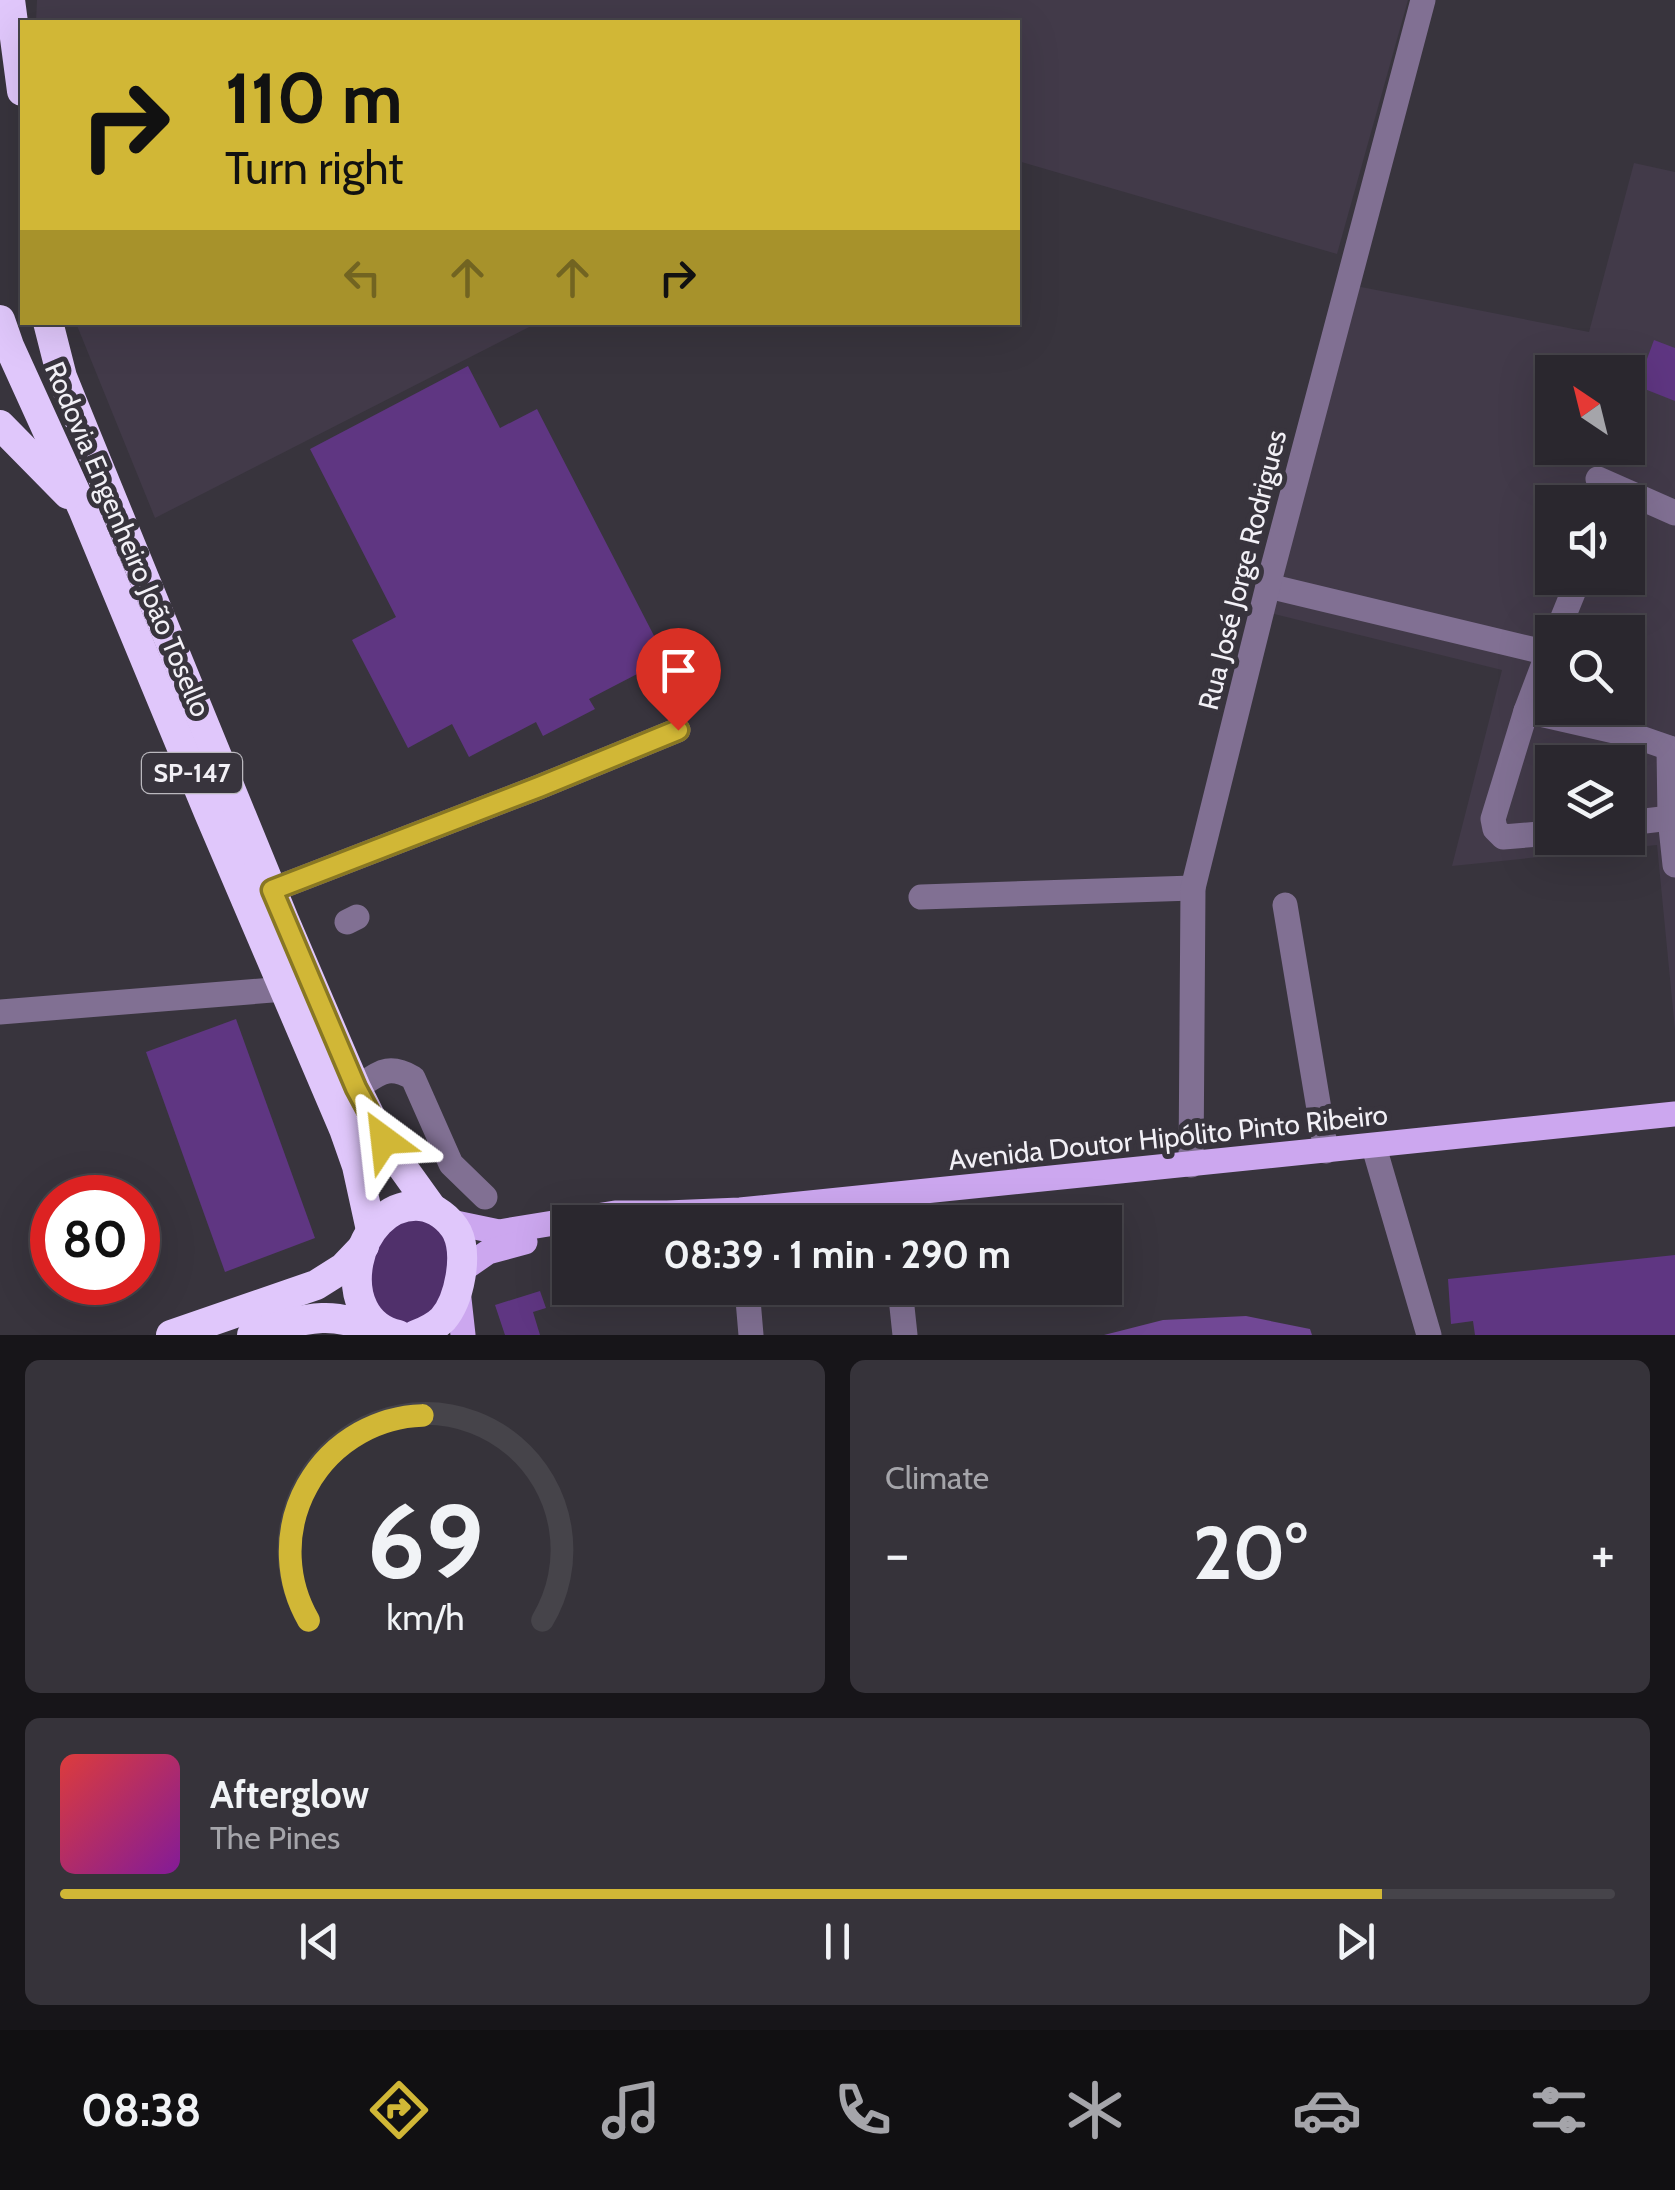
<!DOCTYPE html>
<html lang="en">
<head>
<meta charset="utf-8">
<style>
  :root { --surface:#2a272e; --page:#36333a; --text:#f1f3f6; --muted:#a5a5aa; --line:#46444a; --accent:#d1b736 }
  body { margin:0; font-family:Cabin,sans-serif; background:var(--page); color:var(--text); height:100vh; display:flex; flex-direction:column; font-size:38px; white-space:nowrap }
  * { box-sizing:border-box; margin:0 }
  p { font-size:32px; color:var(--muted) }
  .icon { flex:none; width:55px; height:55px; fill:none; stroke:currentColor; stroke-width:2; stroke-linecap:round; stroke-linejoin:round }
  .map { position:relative; height:1335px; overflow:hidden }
  .side { display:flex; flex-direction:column; gap:25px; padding:25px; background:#171519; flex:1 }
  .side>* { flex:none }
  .top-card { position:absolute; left:20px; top:20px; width:1000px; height:305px; border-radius:0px; box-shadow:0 10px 40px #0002,0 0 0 2px var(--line); background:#d1b736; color:#111; overflow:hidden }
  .needle { width:65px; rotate:325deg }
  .fabs { position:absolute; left:1535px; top:355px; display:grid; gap:20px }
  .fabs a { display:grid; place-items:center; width:110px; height:110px; border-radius:0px; background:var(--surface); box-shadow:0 10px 40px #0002,0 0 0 2px var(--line); font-size:50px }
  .speed { position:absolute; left:30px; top:1175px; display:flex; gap:20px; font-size:50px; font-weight:700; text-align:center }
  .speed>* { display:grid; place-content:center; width:130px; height:130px; border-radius:50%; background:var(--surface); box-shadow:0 10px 40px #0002,0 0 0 2px var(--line); line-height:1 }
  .speed .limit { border:15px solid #d22; background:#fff; color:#111 }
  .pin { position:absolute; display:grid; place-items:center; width:85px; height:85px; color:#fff; margin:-102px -42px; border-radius:50% 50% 50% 0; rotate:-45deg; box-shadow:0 0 10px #0007 }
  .pin .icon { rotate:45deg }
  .me { position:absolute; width:110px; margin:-55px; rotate:330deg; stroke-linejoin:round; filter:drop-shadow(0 0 8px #0008) }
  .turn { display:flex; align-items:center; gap:35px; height:210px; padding:0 40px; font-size:45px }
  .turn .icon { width:130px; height:130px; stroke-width:2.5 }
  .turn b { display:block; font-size:70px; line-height:85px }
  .lanes { display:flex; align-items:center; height:95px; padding:0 40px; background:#0003; justify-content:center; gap:50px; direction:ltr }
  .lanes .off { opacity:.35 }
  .big { font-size:75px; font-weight:800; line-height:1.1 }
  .side .tile { flex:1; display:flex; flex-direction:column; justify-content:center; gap:15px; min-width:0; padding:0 35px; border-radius:15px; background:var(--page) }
  .side .dial { align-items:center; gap:0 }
  .dial svg { height:260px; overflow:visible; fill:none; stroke:var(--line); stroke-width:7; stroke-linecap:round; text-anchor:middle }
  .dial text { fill:var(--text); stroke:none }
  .song { display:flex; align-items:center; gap:30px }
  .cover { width:120px; height:120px; border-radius:15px; background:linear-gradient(135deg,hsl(0 70% 55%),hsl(290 70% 35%)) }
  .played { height:10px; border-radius:5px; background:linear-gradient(90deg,var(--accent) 85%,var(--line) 85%) }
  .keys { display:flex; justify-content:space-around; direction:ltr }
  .heat { display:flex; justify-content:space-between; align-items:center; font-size:55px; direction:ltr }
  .side .tiles { flex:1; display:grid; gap:25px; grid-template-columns:1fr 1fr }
  .tile:last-child { grid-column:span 2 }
  .trip { position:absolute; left:552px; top:1205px; width:570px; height:100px; border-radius:0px; background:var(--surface); box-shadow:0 10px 40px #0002,0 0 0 2px var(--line); font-weight:800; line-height:100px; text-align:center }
  .tab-bar { display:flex; height:160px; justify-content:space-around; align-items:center; background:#111012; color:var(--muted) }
  .tab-bar .icon { width:70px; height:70px }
  .tab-bar .active { color:var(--accent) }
  .tab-bar b { font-size:45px; color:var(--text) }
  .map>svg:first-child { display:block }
  .built { fill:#423a49; fill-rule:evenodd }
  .green { fill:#50306b }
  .forest { fill:#714895 }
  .building { fill:#5f3682 }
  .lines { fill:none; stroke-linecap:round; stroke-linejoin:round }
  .minor { stroke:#817093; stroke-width:25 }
  .major { stroke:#cca7ef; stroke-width:25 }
  .highway { stroke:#e0c7fb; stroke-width:30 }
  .route-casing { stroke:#887723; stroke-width:25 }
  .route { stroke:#d1b736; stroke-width:18 }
  .labels { text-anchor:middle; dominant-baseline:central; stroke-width:10; stroke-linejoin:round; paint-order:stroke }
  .shield { fill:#38343d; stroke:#bab8be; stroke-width:2.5 }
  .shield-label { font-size:25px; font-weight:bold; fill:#f2f0f6 }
  .street-label { font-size:28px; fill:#f2f0f6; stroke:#38343d }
</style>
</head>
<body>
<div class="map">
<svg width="1675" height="1335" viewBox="0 0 1675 1335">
  <rect width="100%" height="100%" fill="#38343d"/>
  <g class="built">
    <polygon points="37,0 1408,0 1337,254 1018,161 1018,22 36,22"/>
    <path d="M1634,163L1675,172V1030L1657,845L1452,866L1502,670L1270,613L1356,286L1589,332ZM1552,372H1628V448H1552ZM1552,502H1628V578H1552ZM1552,632H1628V708H1552ZM1552,762H1628V838H1552Z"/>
    <polygon points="76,323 537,323 155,518"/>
  </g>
  <polygon class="green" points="423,1218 437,1225 454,1255 442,1300 417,1324 402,1325 376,1313 367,1284 380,1237 389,1226"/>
  <polygon class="forest" points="1246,1316 1310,1329 1312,1335 1104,1335 1163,1320"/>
  <g class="building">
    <polygon points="1654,340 1675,348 1675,401 1637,386"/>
    <polygon points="468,366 500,428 537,409 666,659 589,699 595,709 543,736 536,722 469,757 452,724 408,748 352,640 396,617 310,449"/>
    <polygon points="236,1019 315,1238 225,1272 146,1052"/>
    <polygon points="1675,1255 1675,1335 1475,1335 1473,1321 1451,1324 1448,1279"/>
    <polygon points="540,1291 546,1308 533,1312 540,1335 505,1335 495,1305"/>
  </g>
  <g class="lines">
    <g class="minor">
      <polyline points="1598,479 1675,513"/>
      <polyline points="1268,586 1548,653 1552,643"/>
      <polyline points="1557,632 1579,578"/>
      <polyline points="1548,653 1526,711 1493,819 1495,829 1503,837 1552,833"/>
      <polyline points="1526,711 1632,735 1675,750"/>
      <polyline points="1669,748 1670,818 1675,865"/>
      <polyline points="1628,823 1670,818"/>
      <polyline points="272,890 539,787 678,730"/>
      <polyline points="921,897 1193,888"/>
      <polyline points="1285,905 1326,1151"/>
      <polyline points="347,922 357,917"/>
      <polyline points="0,1012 285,989"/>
      <path d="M356,1088C379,1074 387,1063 413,1078L451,1164L485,1197"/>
      <polyline points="1374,1147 1429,1335"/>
      <polyline points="1191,1165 1193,888 1268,586 1423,0"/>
      <polyline points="890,1195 893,1222"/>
      <polyline points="747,1288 751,1335"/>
      <polyline points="900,1288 905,1335"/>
    </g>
    <g class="major">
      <polyline points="451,1222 499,1232 615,1213 667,1213 740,1210 1675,1114"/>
      <polyline points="462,1270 488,1252 525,1242"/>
      <polyline points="458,1290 463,1335"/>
    </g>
    <g class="highway">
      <polyline points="10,0 22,91"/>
      <polyline points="0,320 9,346 83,509 209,813 344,1129 357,1166 371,1230"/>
      <polyline points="48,322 62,377 79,419 284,920 356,1088 371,1118 398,1161 431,1207"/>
      <polyline points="0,425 68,494"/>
      <polyline points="171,1335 316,1285 343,1268 364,1246"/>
      <path d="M252,1335C274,1328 298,1319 322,1318C343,1317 364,1325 383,1332"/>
      <path d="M398,1335C329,1320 354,1201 420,1206C435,1207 450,1219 457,1232C468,1255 460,1299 443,1319C435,1327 426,1331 416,1335"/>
    </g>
  </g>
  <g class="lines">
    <defs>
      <polyline id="route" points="384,1140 356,1088 272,890 539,787 678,730"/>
    </defs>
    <use href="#route" class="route-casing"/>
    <use href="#route" class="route"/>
  </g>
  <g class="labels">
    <rect class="shield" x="142" y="753" width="100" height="40" rx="8"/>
    <g class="shield-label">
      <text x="192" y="773">SP-147</text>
    </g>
    <g class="street-label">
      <text transform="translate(128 539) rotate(67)">Rodovia Engenheiro João Tosello</text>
      <text transform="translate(1242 570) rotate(-76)">Rua José Jorge Rodrigues</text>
      <text transform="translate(1168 1137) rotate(-6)">Avenida Doutor Hipólito Pinto Ribeiro</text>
    </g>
  </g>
</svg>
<div class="fabs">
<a><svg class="needle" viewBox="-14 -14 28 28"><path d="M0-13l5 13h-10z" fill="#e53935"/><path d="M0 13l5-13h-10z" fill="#a5a5aa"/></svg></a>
<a><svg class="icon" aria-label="sound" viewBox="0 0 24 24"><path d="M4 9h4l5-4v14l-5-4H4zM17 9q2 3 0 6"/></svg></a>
<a><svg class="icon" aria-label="search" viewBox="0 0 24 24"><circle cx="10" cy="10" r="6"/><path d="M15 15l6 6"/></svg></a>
<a><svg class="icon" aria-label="layers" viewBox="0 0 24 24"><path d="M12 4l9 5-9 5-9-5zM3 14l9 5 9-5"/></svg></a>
</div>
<div class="speed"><div class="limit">80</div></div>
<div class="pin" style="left:678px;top:730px;background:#d93025"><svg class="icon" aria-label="arrive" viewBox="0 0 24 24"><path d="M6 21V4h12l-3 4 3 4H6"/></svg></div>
<svg class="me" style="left:384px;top:1140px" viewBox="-20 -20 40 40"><path d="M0-17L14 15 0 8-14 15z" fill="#d1b736" stroke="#fff" stroke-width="4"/></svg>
<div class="trip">08:39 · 1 min · 290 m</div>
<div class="top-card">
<div class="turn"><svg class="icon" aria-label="right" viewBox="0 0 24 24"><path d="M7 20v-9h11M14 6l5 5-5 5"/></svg><div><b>110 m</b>Turn right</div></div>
<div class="lanes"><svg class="icon off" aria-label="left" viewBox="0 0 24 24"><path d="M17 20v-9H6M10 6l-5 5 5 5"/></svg><svg class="icon off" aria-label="ahead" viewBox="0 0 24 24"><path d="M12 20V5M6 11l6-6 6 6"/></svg><svg class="icon off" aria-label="ahead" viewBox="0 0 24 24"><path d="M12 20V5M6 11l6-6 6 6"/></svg><svg class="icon" aria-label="right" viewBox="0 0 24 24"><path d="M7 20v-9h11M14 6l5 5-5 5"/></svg></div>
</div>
</div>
<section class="side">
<div class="tiles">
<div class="tile dial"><svg viewBox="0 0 100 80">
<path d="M14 69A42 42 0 1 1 86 69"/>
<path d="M14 69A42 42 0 0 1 49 6" stroke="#d1b736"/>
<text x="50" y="56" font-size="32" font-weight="700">69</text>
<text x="50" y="72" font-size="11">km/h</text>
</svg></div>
<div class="tile"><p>Climate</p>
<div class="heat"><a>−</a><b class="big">20°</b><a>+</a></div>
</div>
<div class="tile">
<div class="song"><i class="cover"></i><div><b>Afterglow</b><p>The Pines</p></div></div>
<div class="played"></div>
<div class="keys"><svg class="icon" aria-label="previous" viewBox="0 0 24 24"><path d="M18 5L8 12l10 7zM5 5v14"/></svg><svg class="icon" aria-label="pause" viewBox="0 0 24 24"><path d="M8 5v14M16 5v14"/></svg><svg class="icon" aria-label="next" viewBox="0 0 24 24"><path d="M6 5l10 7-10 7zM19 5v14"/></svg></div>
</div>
</div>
</section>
<nav class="tab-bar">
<b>08:38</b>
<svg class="icon active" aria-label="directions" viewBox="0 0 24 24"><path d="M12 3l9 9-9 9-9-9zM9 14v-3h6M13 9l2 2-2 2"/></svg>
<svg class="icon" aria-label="music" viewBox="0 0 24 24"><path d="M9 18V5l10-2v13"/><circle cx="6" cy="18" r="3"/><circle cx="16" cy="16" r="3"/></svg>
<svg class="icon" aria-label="phone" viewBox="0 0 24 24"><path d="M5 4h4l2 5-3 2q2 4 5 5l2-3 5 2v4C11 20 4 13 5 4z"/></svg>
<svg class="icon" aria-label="climate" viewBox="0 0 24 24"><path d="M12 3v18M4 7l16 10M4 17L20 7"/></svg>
<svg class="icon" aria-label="car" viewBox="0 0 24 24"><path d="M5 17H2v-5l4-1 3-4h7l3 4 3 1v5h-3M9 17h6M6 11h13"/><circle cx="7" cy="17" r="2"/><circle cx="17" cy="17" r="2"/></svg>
<svg class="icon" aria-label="filters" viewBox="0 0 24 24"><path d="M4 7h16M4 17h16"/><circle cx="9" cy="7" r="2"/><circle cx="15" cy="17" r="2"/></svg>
</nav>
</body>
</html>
